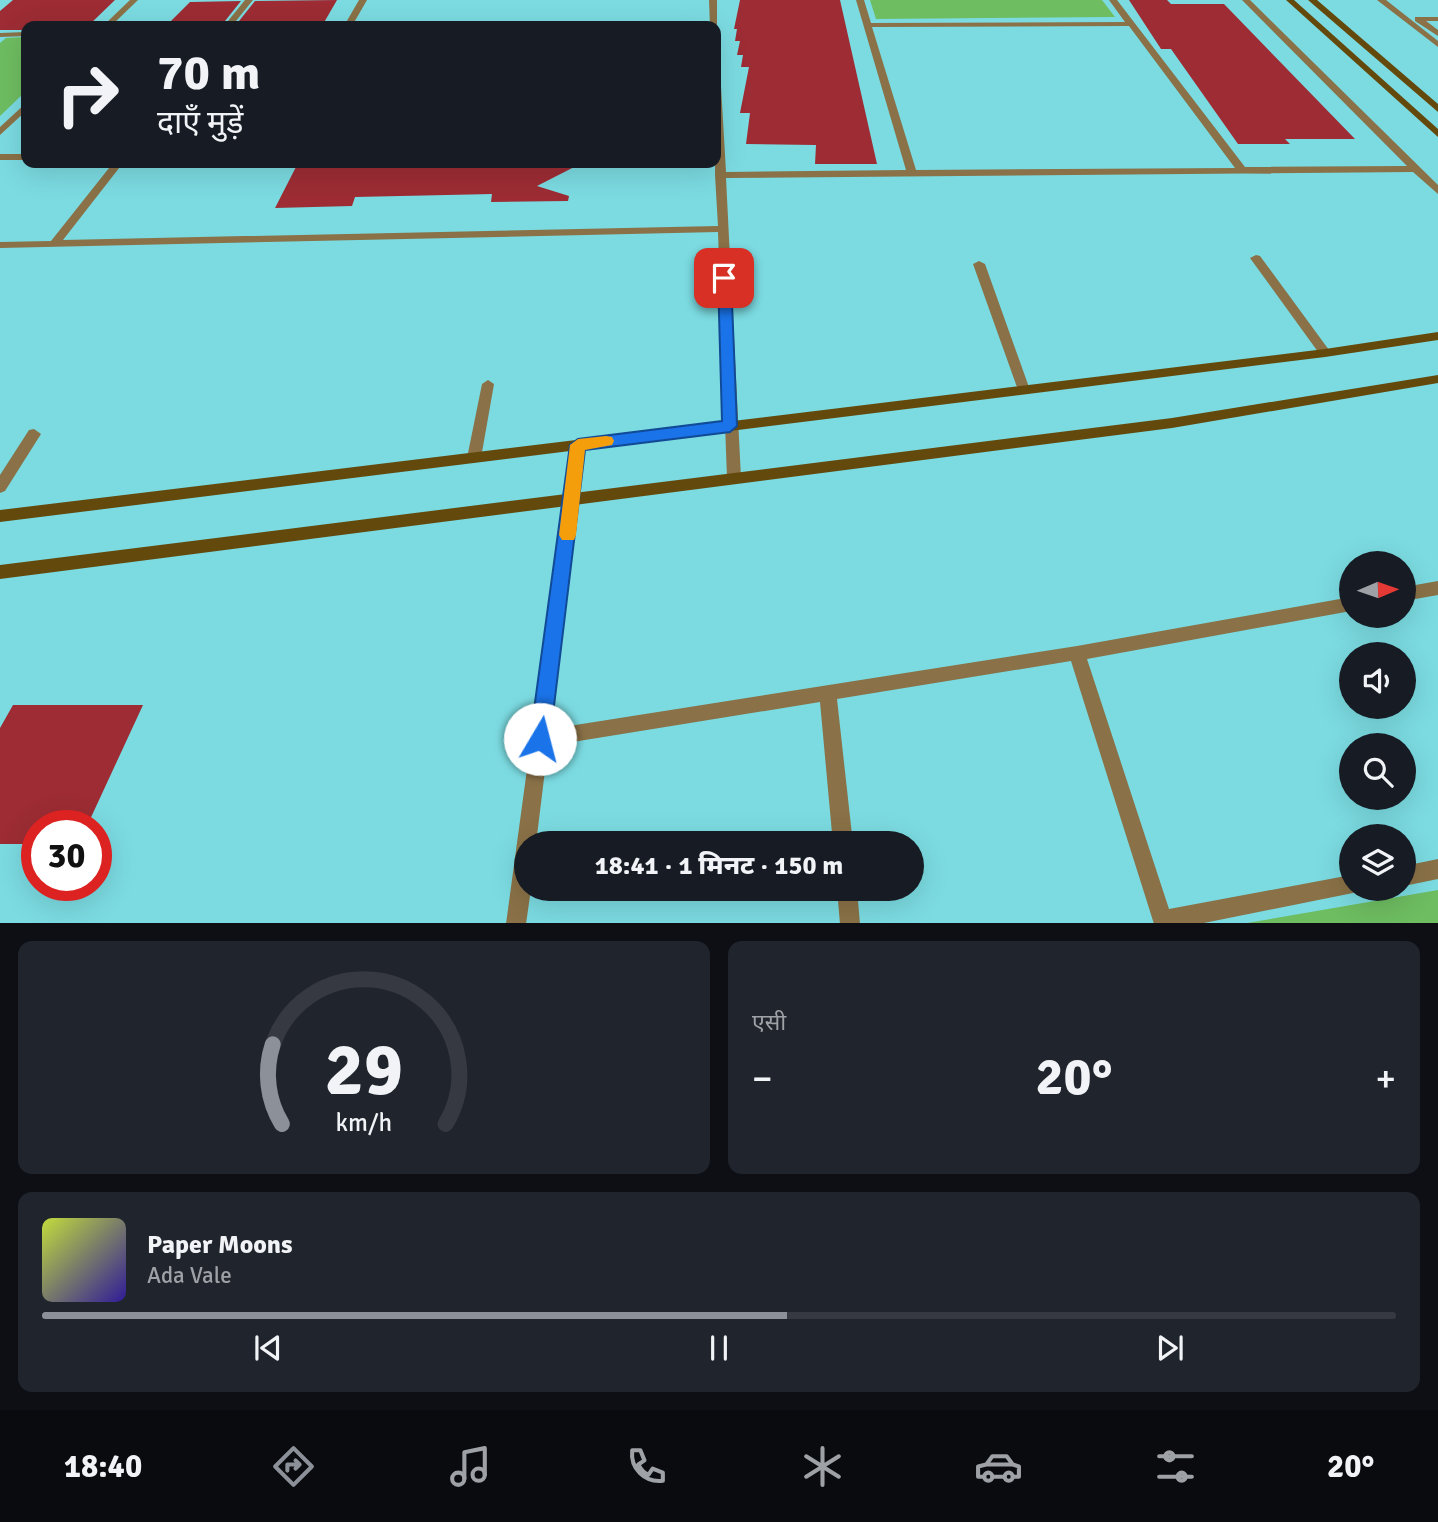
<!DOCTYPE html>
<html lang="hi">
<head>
<meta charset="utf-8">
<style>
  :root { --surface:#171b24; --page:#20242c; --text:#f1f3f6; --muted:#9ea1a6; --line:#363941; --accent:#8c9099 }
  body { margin:0; font-family:Signika,"Noto Sans Devanagari",sans-serif; background:var(--page); color:var(--text); height:100vh; display:flex; flex-direction:column; font-size:26px; white-space:nowrap }
  * { box-sizing:border-box; margin:0 }
  p { font-size:23px; color:var(--muted) }
  .icon { flex:none; width:38px; height:38px; fill:none; stroke:currentColor; stroke-width:2; stroke-linecap:round; stroke-linejoin:round }
  .map { position:relative; height:923px; overflow:hidden }
  .sheet { display:flex; flex-direction:column; gap:18px; padding:18px; background:#0d0f14; flex:1 }
  .sheet>* { flex:none }
  .hud { position:absolute; left:21px; top:21px; width:700px; height:147px; border-radius:14px; box-shadow:0 7px 28px #0002; background:#171b24; color:var(--text); overflow:hidden }
  .needle { width:46px; rotate:88deg }
  .buttons { position:absolute; left:1339px; top:551px; display:grid; gap:14px }
  .buttons a { display:grid; place-items:center; width:77px; height:77px; border-radius:50%; background:var(--surface); box-shadow:0 7px 28px #0002; font-size:35px }
  .speed { position:absolute; left:21px; top:810px; display:flex; gap:14px; font-size:35px; font-weight:700; text-align:center }
  .speed>* { display:grid; place-content:center; width:91px; height:91px; border-radius:50%; background:var(--surface); box-shadow:0 7px 28px #0002; line-height:1 }
  .speed .limit { border:10px solid #d22; background:#fff; color:#111 }
  .pin { position:absolute; display:grid; place-items:center; width:60px; height:60px; color:#fff; margin:-30px; border-radius:14px; box-shadow:0 4px 10px #0006 }
  .me { position:absolute; width:77px; margin:-38px; rotate:8deg; stroke-linejoin:round; filter:drop-shadow(0 0 5px #0008) }
  .turn { display:flex; align-items:center; gap:24px; height:147px; padding:0 21px; font-size:32px }
  .turn .icon { width:91px; height:91px; stroke-width:2.5 }
  .turn b { display:block; font-size:49px; line-height:60px }
  .big { font-size:52px; font-weight:800; line-height:1.1 }
  .sheet .tile { flex:1; display:flex; flex-direction:column; justify-content:center; gap:10px; min-width:0; padding:0 24px; border-radius:14px; background:var(--page) }
  .sheet .dial { align-items:center; gap:0 }
  .dial svg { height:182px; overflow:visible; fill:none; stroke:var(--line); stroke-width:7; stroke-linecap:round; text-anchor:middle }
  .dial text { fill:var(--text); stroke:none }
  .song { display:flex; align-items:center; gap:21px }
  .cover { width:84px; height:84px; border-radius:10px; background:linear-gradient(135deg,hsl(70 70% 55%),hsl(250 70% 35%)) }
  .played { height:7px; border-radius:4px; background:linear-gradient(90deg,var(--accent) 55%,var(--line) 55%) }
  .keys { display:flex; justify-content:space-around; direction:ltr }
  .heat { display:flex; justify-content:space-between; align-items:center; font-size:38px; direction:ltr }
  .sheet .tiles { flex:1; display:grid; gap:18px; grid-template-columns:1fr 1fr }
  .tile:last-child { grid-column:span 2 }
  .trip { position:absolute; left:514px; top:831px; width:410px; height:70px; border-radius:35px; background:var(--surface); box-shadow:0 7px 28px #0002; font-weight:800; line-height:70px; text-align:center }
  .tabs { display:flex; height:112px; justify-content:space-around; align-items:center; background:#090b0e; color:var(--muted) }
  .tabs .icon { width:49px; height:49px }
  .tabs .selected { color:var(--accent) }
  .tabs b { font-size:32px; color:var(--text) }
  .map>svg:first-child { display:block }
  .green { fill:#6ebd61 }
  .building { fill:#9d2c34 }
  .lines { fill:none; stroke-linecap:round; stroke-linejoin:round }
  .lane { fill:#8a7147; fill-rule:evenodd }
  .street { fill:#8a7147; fill-rule:evenodd }
  .secondary { fill:#64490d; fill-rule:evenodd }
  .route { fill:#1a73e8; stroke:#114b97; stroke-width:2 }
  .slow { fill:#f59e0b }
</style>
</head>
<body>
<div class="map">
<svg width="1438" height="924" viewBox="0 0 1438 924">
  <rect width="100%" height="100%" fill="#7bdbe1"/>
  <g class="green">
    <polygon points="870,0 1102,0 1115,17 876,19"/>
    <polygon points="26,37 26,91 0,116 0,43 6,38"/>
    <polygon points="1438,890 1438,923 1247,923"/>
  </g>
  <g class="building">
    <polygon points="13,0 115,0 88,26 26,26 26,30 0,30 0,11"/>
    <polygon points="337,0 322,26 235,26 255,1"/>
    <polygon points="740,0 840,0 877,164 815,164 816,145 746,144 750,113 740,113 749,67 741,67 743,55 737,55 740,41 735,41 737,29 734,29"/>
    <polygon points="1129,0 1167,0 1171,4 1224,4 1355,139 1285,139 1290,144 1238,144 1171,49 1161,49"/>
    <polygon points="241,1 221,26 166,26 190,2"/>
    <polygon points="298,163 582,163 537,186 569,196 568,201 491,202 492,194 355,197 352,206 275,208"/>
    <polygon points="13,705 143,705 87,826 37,826 37,844 0,844 0,728"/>
  </g>
  <g class="lines">
    <g class="lane">
      <polygon points="1415,17 1438,17 1438,21 1426,21 1438,30 1438,36 1415,21"/>
      <polygon points="1256,255 1260,256 1329,350 1331,353 1329,356 1321,356 1250,258"/>
      <polygon points="979,261 985,264 1030,390 1029,393 1019,393 1018,390 973,264"/>
      <polygon points="488,380 494,384 481,458 474,463 467,458 482,384"/>
      <polygon points="34,429 41,434 5,491 0,493 0,475 29,430"/>
    </g>
    <g class="street">
      <polygon points="130,0 138,0 111,26 103,26"/>
      <polygon points="245,0 253,0 232,26 224,26"/>
      <polygon points="359,0 367,0 352,26 344,26"/>
      <polygon points="709,0 717,0 717,28 710,26"/>
      <path d="M856,0H864L871,23L1125,22L1109,0H1117L1245,167L1407,166L1242,0H1250L1438,185V194L1413,172L726,178L741,478L739,482H729L727,478L718,232L0,248V242L51,241L113,163H123L63,240L718,226L715,175L716,67L720,69L726,172L906,170ZM1129,26L1235,168L916,170L872,27Z"/>
      <polygon points="1377,0 1386,0 1438,41 1438,47"/>
      <polygon points="26,32 26,36 0,37 0,33"/>
      <polygon points="26,103 26,111 0,135 0,127"/>
      <rect x="0" y="154" width="26" height="6"/>
      <polygon points="578,440 585,445 550,729 1077,646 1351,597 1351,611 1087,659 1169,909 1351,875 1351,889 1359,889 1358,892 1199,924 1154,924 1071,661 837,699 853,844 833,844 820,702 548,746 536,844 527,844 527,889 531,889 526,924 506,924 571,445"/>
      <polygon points="1438,581 1438,595 1404,601 1404,587"/>
      <polygon points="1438,859 1438,879 1404,886 1404,866"/>
      <polygon points="837,889 857,889 860,924 840,924"/>
    </g>
    <g class="secondary">
      <polygon points="1286,0 1294,0 1438,129 1438,137"/>
      <polygon points="1308,0 1317,0 1438,104 1438,112"/>
      <polygon points="1438,332 1438,340 1325,357 0,522 0,510 1325,349"/>
      <polygon points="1438,375 1438,383 1172,428 0,579 0,565 1172,418"/>
    </g>
  </g>
  <polygon class="route" points="724,274 731,278 737,426 730,432 585,450 550,739 547,746 540,749 533,746 530,739 570,445 578,439 722,421 718,278"/>
  <polygon class="slow" points="606,436 612,437 614,441 612,445 585,450 576,535 574,540 562,540 559,535 570,445 578,439"/>
</svg>
<div class="buttons">
<a><svg class="needle" viewBox="-14 -14 28 28"><path d="M0-13l5 13h-10z" fill="#e53935"/><path d="M0 13l5-13h-10z" fill="#9ea1a6"/></svg></a>
<a><svg class="icon" aria-label="sound" viewBox="0 0 24 24"><path d="M4 9h4l5-4v14l-5-4H4zM17 9q2 3 0 6"/></svg></a>
<a><svg class="icon" aria-label="search" viewBox="0 0 24 24"><circle cx="10" cy="10" r="6"/><path d="M15 15l6 6"/></svg></a>
<a><svg class="icon" aria-label="layers" viewBox="0 0 24 24"><path d="M12 4l9 5-9 5-9-5zM3 14l9 5 9-5"/></svg></a>
</div>
<div class="speed"><div class="limit">30</div></div>
<div class="pin" style="left:724px;top:278px;background:#d93025"><svg class="icon" aria-label="arrive" viewBox="0 0 24 24"><path d="M6 21V4h12l-3 4 3 4H6"/></svg></div>
<svg class="me" style="left:540px;top:739px" viewBox="-20 -20 40 40"><circle r="19" fill="#fff"/><path d="M0-13L10 11 0 6-10 11z" fill="#1a73e8"/></svg>
<div class="trip">18:41 · 1 मिनट · 150 m</div>
<div class="hud">
<div class="turn"><svg class="icon" aria-label="right" viewBox="0 0 24 24"><path d="M7 20v-9h11M14 6l5 5-5 5"/></svg><div><b>70 m</b>दाएँ मुड़ें</div></div>
</div>
</div>
<section class="sheet">
<div class="tiles">
<div class="tile dial"><svg viewBox="0 0 100 80">
<path d="M14 69A42 42 0 1 1 86 69"/>
<path d="M14 69A42 42 0 0 1 10 34" stroke="#8c9099"/>
<text x="50" y="56" font-size="32" font-weight="700">29</text>
<text x="50" y="72" font-size="11">km/h</text>
</svg></div>
<div class="tile"><p>एसी</p>
<div class="heat"><a>−</a><b class="big">20°</b><a>+</a></div>
</div>
<div class="tile">
<div class="song"><i class="cover"></i><div><b>Paper Moons</b><p>Ada Vale</p></div></div>
<div class="played"></div>
<div class="keys"><svg class="icon" aria-label="previous" viewBox="0 0 24 24"><path d="M18 5L8 12l10 7zM5 5v14"/></svg><svg class="icon" aria-label="pause" viewBox="0 0 24 24"><path d="M8 5v14M16 5v14"/></svg><svg class="icon" aria-label="next" viewBox="0 0 24 24"><path d="M6 5l10 7-10 7zM19 5v14"/></svg></div>
</div>
</div>
</section>
<nav class="tabs">
<b>18:40</b>
<svg class="icon selected" aria-label="directions" viewBox="0 0 24 24"><path d="M12 3l9 9-9 9-9-9zM9 14v-3h6M13 9l2 2-2 2"/></svg>
<svg class="icon" aria-label="music" viewBox="0 0 24 24"><path d="M9 18V5l10-2v13"/><circle cx="6" cy="18" r="3"/><circle cx="16" cy="16" r="3"/></svg>
<svg class="icon" aria-label="phone" viewBox="0 0 24 24"><path d="M5 4h4l2 5-3 2q2 4 5 5l2-3 5 2v4C11 20 4 13 5 4z"/></svg>
<svg class="icon" aria-label="climate" viewBox="0 0 24 24"><path d="M12 3v18M4 7l16 10M4 17L20 7"/></svg>
<svg class="icon" aria-label="car" viewBox="0 0 24 24"><path d="M5 17H2v-5l4-1 3-4h7l3 4 3 1v5h-3M9 17h6M6 11h13"/><circle cx="7" cy="17" r="2"/><circle cx="17" cy="17" r="2"/></svg>
<svg class="icon" aria-label="filters" viewBox="0 0 24 24"><path d="M4 7h16M4 17h16"/><circle cx="9" cy="7" r="2"/><circle cx="15" cy="17" r="2"/></svg>
<b>20°</b>
</nav>
</body>
</html>
